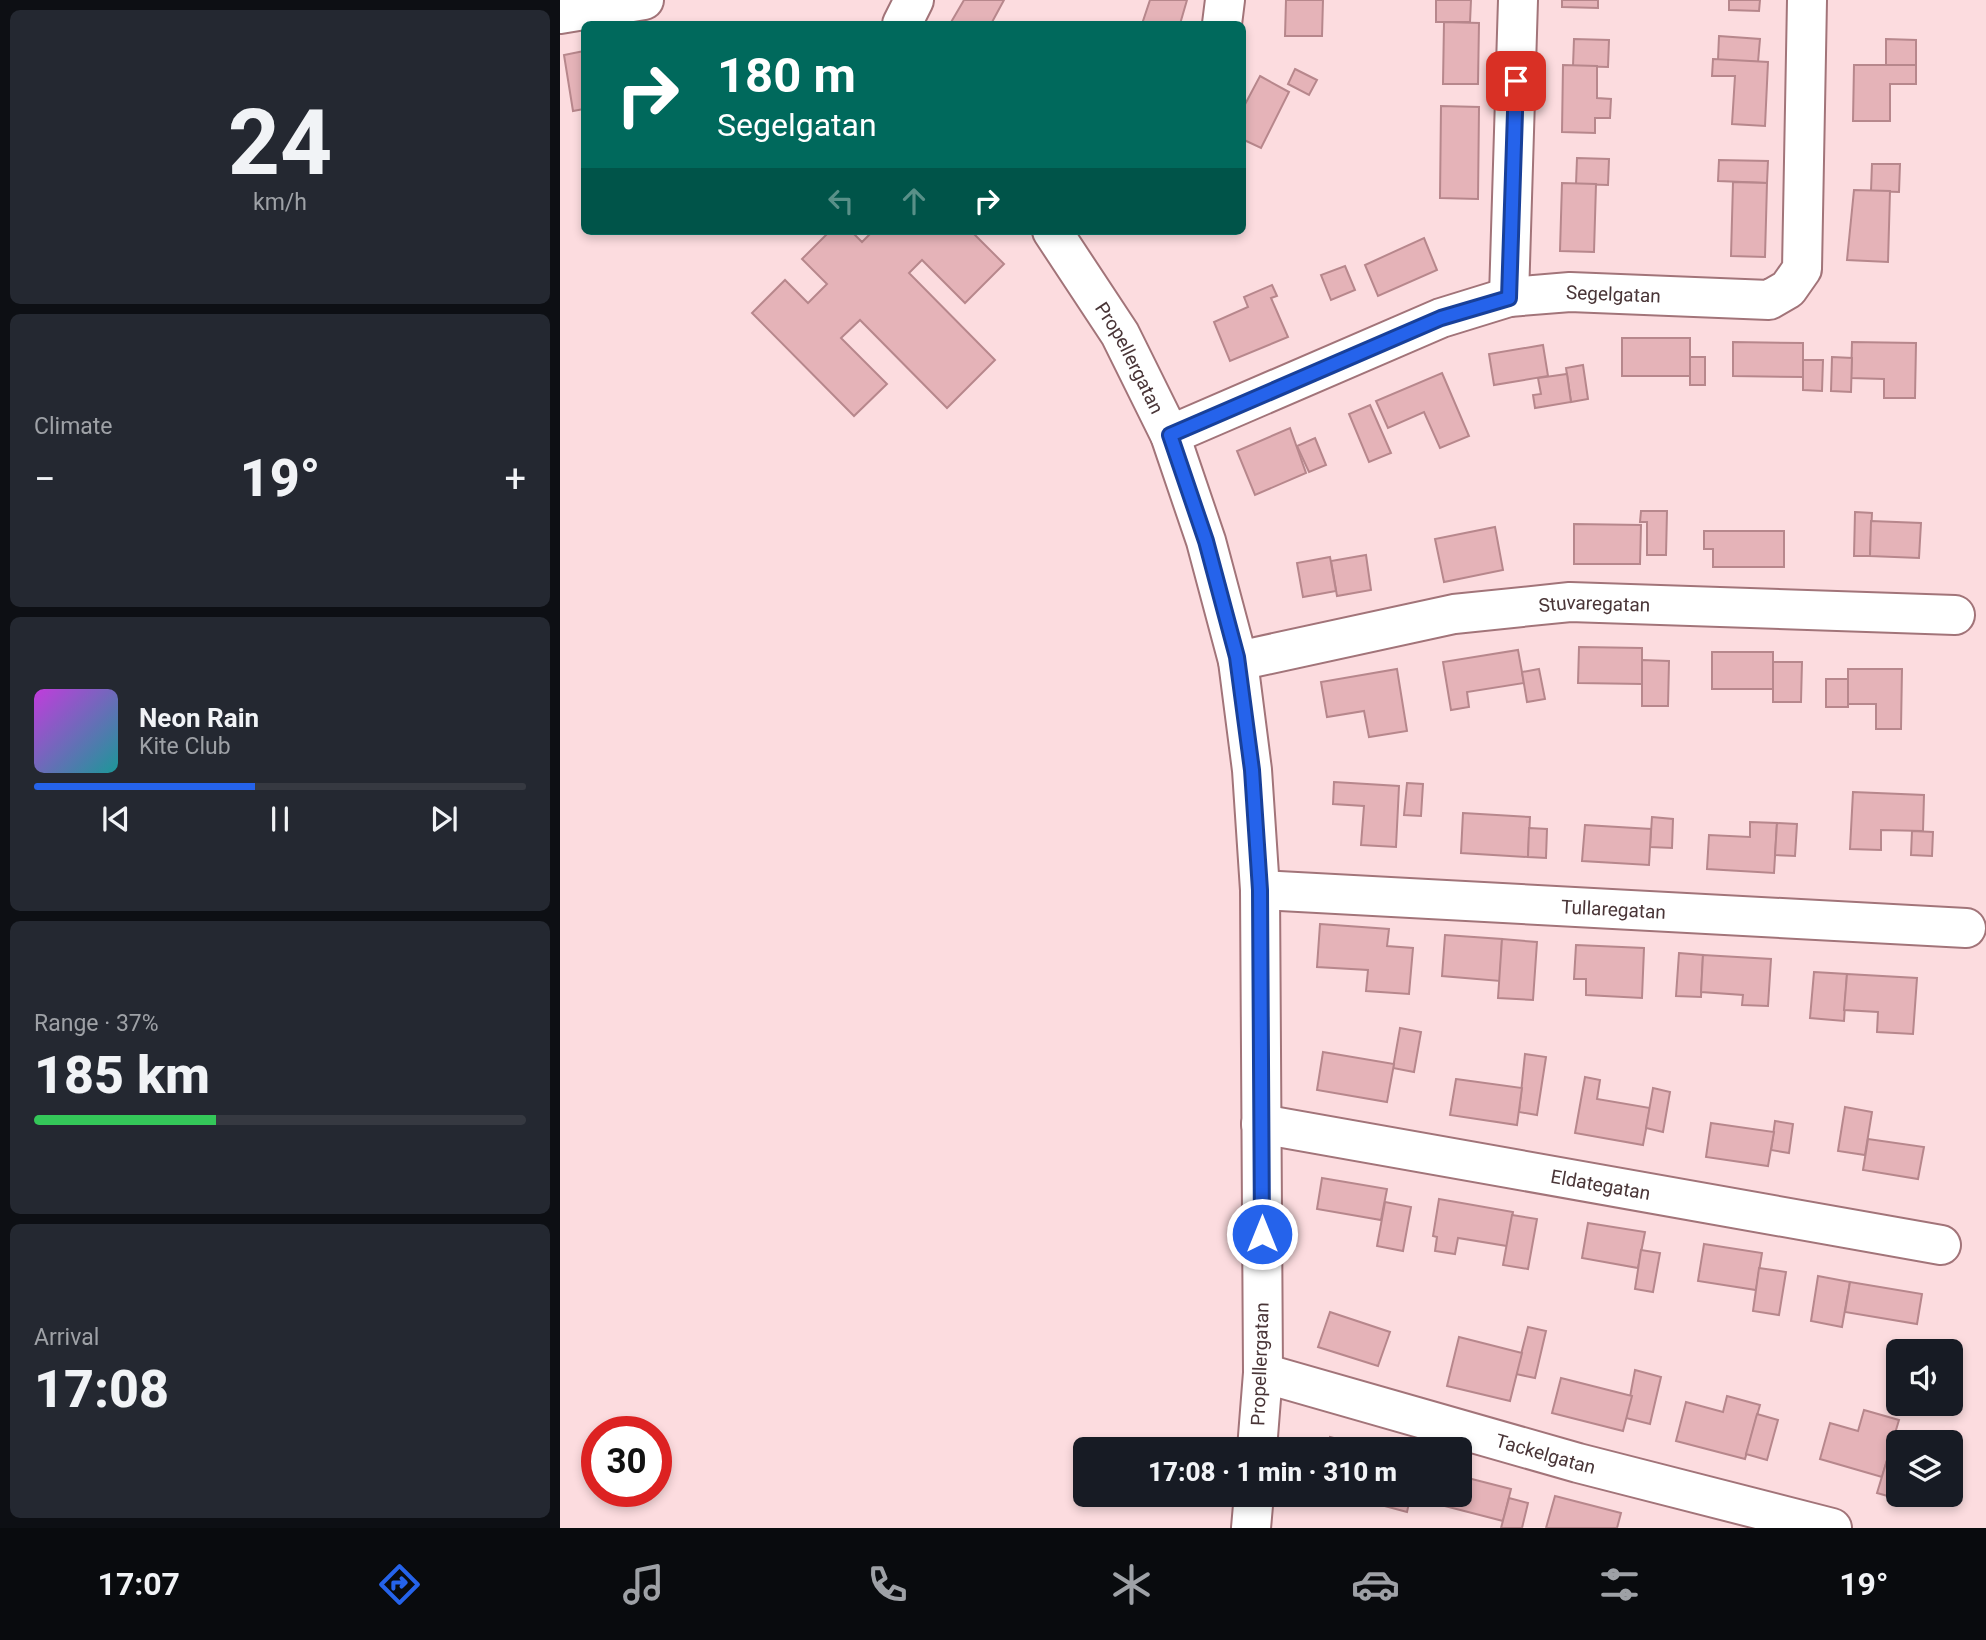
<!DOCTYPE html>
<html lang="en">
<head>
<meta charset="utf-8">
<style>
  :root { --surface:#171b24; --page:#242831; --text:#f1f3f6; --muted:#9ea1a6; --line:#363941; --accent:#2563eb }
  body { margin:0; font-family:Roboto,sans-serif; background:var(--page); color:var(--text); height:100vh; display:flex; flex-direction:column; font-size:26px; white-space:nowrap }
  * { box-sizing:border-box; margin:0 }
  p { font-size:23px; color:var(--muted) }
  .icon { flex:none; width:38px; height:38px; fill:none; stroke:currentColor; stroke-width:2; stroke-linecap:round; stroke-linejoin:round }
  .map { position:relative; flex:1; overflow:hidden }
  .side { display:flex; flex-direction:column; gap:10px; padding:10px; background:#0d0f14; width:560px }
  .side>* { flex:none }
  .hud { position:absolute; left:21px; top:21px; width:665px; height:214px; border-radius:10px; box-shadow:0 4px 10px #0003; background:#00695c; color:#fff; overflow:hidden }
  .tools { position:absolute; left:1326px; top:1339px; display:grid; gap:14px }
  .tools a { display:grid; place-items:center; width:77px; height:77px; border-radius:10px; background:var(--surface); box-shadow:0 4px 10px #0003; font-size:35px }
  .speed { position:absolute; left:21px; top:1416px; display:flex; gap:14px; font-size:35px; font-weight:700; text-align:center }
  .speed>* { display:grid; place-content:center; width:91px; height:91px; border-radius:50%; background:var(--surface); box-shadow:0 4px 10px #0003; line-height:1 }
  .speed .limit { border:10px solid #d22; background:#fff; color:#111 }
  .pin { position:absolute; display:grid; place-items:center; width:60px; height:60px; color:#fff; margin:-30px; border-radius:14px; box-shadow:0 4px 10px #0006 }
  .me { position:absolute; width:77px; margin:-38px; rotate:0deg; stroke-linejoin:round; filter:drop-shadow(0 0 5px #0008) }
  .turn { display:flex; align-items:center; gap:24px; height:147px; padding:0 21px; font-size:32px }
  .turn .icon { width:91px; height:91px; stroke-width:2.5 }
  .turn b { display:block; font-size:49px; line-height:60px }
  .lanes { display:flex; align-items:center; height:66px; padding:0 21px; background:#0003; justify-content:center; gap:35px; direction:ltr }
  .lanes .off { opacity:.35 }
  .big { font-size:52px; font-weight:800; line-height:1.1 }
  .side .tile { flex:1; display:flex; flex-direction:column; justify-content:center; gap:10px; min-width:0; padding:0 24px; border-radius:10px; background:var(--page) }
  .side .dial { align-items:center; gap:0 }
  .dial b { font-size:91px; line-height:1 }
  .song { display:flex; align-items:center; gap:21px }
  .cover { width:84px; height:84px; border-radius:10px; background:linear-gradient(135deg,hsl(290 70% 55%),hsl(180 70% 35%)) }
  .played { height:7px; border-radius:4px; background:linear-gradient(90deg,var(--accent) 45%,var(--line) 45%) }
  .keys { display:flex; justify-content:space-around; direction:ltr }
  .heat { display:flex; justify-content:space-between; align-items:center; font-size:38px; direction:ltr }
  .charge { height:10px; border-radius:5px; background:linear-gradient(90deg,#34c759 37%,var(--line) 0) }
  .trip { position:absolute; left:513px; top:1437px; width:399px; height:70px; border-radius:10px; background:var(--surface); box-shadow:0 4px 10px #0003; font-weight:800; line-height:70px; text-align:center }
  .tabs { display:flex; height:112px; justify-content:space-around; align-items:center; background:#090b0e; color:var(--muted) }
  .tabs .icon { width:49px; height:49px }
  .tabs .current { color:var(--accent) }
  .tabs b { font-size:32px; color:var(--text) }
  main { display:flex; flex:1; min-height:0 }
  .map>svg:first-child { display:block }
  .building { fill:#e5b3b8; stroke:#b7878c; stroke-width:2 }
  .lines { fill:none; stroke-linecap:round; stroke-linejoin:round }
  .minor-casing { stroke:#a27479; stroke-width:42 }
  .minor { stroke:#fff; stroke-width:38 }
  .route-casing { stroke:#184099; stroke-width:18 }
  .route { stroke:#2563eb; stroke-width:12 }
  .labels { text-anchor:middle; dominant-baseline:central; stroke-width:5; stroke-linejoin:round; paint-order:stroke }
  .street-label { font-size:19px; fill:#493537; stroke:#fff }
</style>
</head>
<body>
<main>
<section class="side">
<div class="tile dial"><b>24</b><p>km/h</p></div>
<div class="tile"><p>Climate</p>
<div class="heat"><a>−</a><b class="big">19°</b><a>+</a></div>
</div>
<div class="tile">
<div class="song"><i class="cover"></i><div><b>Neon Rain</b><p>Kite Club</p></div></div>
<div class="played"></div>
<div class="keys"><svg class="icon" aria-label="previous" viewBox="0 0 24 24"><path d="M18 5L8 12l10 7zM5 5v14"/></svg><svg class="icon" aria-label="pause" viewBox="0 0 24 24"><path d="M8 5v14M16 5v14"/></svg><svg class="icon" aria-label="next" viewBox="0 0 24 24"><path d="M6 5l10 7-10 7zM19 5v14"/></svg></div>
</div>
<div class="tile"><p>Range · 37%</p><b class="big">185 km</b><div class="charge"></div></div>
<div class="tile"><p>Arrival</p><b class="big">17:08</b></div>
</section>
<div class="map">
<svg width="1426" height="1528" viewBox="0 0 1426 1528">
  <rect width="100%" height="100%" fill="#fcdcdf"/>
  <g class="building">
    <polygon points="404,0 444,0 431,24 390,24"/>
    <polygon points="590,0 627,0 620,24 582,24"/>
    <polygon points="726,0 763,0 762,36 725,36"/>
    <polygon points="876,0 911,0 910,22 876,22"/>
    <polygon points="1002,0 1038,0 1038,8 1002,7"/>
    <polygon points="1169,0 1200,0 1199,11 1169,10"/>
    <polygon points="884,22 919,23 918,84 883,84"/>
    <polygon points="1159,36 1200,39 1198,62 1158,60"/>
    <polygon points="1014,39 1049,40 1048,67 1013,66"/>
    <polygon points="1326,39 1356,40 1356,65 1326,65"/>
    <polygon points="24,51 24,109 13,111 4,55"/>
    <polygon points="1153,59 1208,62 1205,126 1172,124 1175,76 1152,76"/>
    <polygon points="1003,65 1037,66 1037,98 1051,99 1050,118 1035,118 1035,133 1002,132"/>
    <polygon points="1294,65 1356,65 1356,84 1330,84 1330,121 1293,121"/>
    <polygon points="735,69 757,80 749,95 728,84"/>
    <polygon points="700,76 729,92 701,148 682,139 682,110"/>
    <polygon points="881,106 919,107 918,199 880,198"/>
    <polygon points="1017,158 1049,159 1048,185 1016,184"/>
    <polygon points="1159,160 1208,161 1207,183 1158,181"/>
    <polygon points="1312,164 1340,164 1339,192 1311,191"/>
    <polygon points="1173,182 1207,183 1205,257 1171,256"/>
    <polygon points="1002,183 1036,184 1034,252 1000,251"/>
    <polygon points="1294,190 1330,191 1328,262 1287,260"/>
    <polygon points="270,231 291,231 302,242 313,231 411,231 444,264 405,303 362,260 349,273 435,360 387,408 300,320 281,338 327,384 294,416 192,313 225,280 248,303 267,284 242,259"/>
    <polygon points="864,238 877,270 818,296 805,265"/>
    <polygon points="785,266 795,290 771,300 761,275"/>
    <polygon points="712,285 717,296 711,298 728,337 670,361 654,322 688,307 684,297"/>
    <rect x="1062" y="338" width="68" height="38"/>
    <polygon points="1173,342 1243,343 1243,377 1173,376"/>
    <polygon points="1292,342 1356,343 1355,398 1324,398 1324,379 1291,378"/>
    <polygon points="983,345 988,376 934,385 929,354"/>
    <rect x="1130" y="357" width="15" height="28"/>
    <polygon points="1272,357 1292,358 1291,392 1271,391"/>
    <polygon points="1243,360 1263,360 1262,391 1243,390"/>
    <polygon points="1023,365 1028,399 1011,402 1006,368"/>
    <polygon points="882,373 909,436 880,448 864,412 828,428 816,401"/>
    <polygon points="1007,374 1011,402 975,408 973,395 981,394 978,378"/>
    <polygon points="810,405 831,453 809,462 789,414"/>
    <polygon points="730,428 746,473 695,495 677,451"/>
    <polygon points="755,438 766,465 749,472 737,446"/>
    <polygon points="1081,511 1107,511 1106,555 1087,555 1087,522 1080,522"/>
    <polygon points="1295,512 1312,513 1310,556 1294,556"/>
    <polygon points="1311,521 1361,523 1359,558 1310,556"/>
    <polygon points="1014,524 1081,525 1080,564 1014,564"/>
    <polygon points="935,527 943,570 884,582 875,539"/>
    <polygon points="1144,531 1224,531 1224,567 1153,567 1153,549 1144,549"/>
    <polygon points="806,555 811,590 777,596 771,561"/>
    <polygon points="770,557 776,591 743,597 737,563"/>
    <polygon points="1019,647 1082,648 1082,684 1018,683"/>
    <polygon points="958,650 964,683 907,692 909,707 891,710 883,662"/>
    <rect x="1152" y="652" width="61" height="37"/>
    <polygon points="1082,660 1109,661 1108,706 1082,706"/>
    <polygon points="1213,662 1242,662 1241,702 1213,702"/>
    <polygon points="837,669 847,731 809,737 804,711 767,717 761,682"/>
    <polygon points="979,669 985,699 967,702 962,672"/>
    <polygon points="1288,669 1342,669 1341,729 1316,729 1316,704 1288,704"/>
    <rect x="1266" y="679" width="22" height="28"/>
    <polygon points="774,782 839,786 836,847 801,845 804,806 773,804"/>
    <polygon points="847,783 863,784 861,816 844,815"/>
    <polygon points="1293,792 1364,795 1363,831 1321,830 1321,850 1290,849"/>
    <polygon points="903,813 970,817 968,857 901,853"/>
    <polygon points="1092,817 1113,819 1112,848 1090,847"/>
    <polygon points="1190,822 1217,823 1214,873 1147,869 1149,835 1190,837"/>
    <polygon points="1217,823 1237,824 1235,856 1215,855"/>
    <polygon points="1025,825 1091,829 1089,865 1022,861"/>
    <polygon points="969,828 987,829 986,858 968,857"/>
    <polygon points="1352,831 1373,832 1372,856 1351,855"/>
    <polygon points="760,924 829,929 827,946 853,948 849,994 806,991 808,970 757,967"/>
    <polygon points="885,935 942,939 940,981 882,976"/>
    <polygon points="942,939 977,942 973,1000 938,998"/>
    <polygon points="1016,945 1084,948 1082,998 1026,995 1026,979 1014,979"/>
    <polygon points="1119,953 1143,955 1141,997 1116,996"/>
    <polygon points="1143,955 1211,959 1208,1006 1182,1005 1183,995 1141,992"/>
    <polygon points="1254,972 1287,974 1284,1021 1250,1018"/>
    <polygon points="1287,974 1357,978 1353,1034 1317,1032 1318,1012 1284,1010"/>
    <polygon points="840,1028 861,1032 854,1072 833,1068"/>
    <polygon points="763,1052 834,1064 827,1102 757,1090"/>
    <polygon points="965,1054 986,1057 977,1115 959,1112"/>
    <polygon points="1025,1077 1040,1080 1037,1099 1090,1108 1083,1145 1015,1133"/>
    <polygon points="896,1079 962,1088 957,1125 890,1115"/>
    <polygon points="1093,1088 1110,1092 1103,1132 1086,1128"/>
    <polygon points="1285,1107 1312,1112 1305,1155 1278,1151"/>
    <polygon points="1215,1121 1233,1124 1229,1153 1211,1150"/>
    <polygon points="1151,1123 1214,1132 1208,1166 1146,1157"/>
    <polygon points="1308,1139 1364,1147 1358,1179 1303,1170"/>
    <polygon points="762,1178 827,1189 821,1220 757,1209"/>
    <polygon points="879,1199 953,1212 947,1246 898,1238 895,1254 875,1251 877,1237 873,1236"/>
    <polygon points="825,1202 851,1207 843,1251 817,1246"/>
    <polygon points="952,1215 977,1219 968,1269 943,1265"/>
    <polygon points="1028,1223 1085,1232 1078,1268 1022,1258"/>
    <polygon points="1144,1244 1202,1253 1196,1290 1138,1281"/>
    <polygon points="1081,1250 1100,1253 1093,1292 1075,1289"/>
    <polygon points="1199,1268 1226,1272 1219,1315 1193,1311"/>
    <polygon points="1258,1276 1290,1282 1282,1327 1251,1321"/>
    <polygon points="1290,1282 1362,1294 1357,1324 1285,1312"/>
    <polygon points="770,1312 830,1332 818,1366 758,1347"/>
    <polygon points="968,1327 986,1331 975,1378 956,1374"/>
    <polygon points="899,1337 962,1353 950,1401 887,1386"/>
    <polygon points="1075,1370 1101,1377 1090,1424 1066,1418"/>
    <polygon points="1001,1378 1072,1396 1063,1431 992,1413"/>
    <polygon points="1167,1396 1200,1405 1185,1459 1116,1441 1126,1402 1163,1412"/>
    <polygon points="1304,1410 1339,1420 1322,1477 1260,1459 1270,1423 1298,1431"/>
    <polygon points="1197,1414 1218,1420 1207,1460 1186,1454"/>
    <polygon points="770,1437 815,1449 767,1449"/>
    <polygon points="1330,1450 1339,1453 1339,1494 1344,1494 1342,1500 1317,1493"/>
    <polygon points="900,1476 951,1489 943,1521 877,1504 879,1494 900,1494"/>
    <polygon points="824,1494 851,1494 847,1512 821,1505"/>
    <polygon points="995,1496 1061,1513 1057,1528 986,1528"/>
    <polygon points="949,1498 968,1503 962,1528 941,1528"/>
  </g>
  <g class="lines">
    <defs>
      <g id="minor">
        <polyline points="0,14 84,0"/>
        <polyline points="342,24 354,0"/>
        <polyline points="662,24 665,0"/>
        <path id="s1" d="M492,231L560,334L610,435L646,541L678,661L692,770L700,890L703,1373L697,1449"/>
        <polyline points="949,297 958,0"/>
        <path id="s2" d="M610,435L881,318L949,297L1010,292L1209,300L1228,289L1242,269L1247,0"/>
        <path id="s3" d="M678,661L894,614L1010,602L1395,615"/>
        <path id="s4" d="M700,890L1406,928"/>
        <path id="s5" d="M701,1124L1381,1245"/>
        <path id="s6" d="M703,1373L1018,1463L1272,1528"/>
        <polyline points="691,1528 694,1494"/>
      </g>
    </defs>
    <use href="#minor" class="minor-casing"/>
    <use href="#minor" class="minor"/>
  </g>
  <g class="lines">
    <defs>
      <polyline id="route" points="702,1234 700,890 692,770 677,657 646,541 610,435 881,318 949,298 956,81"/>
    </defs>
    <use href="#route" class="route-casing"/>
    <use href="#route" class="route"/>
  </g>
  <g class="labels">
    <g class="street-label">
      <text stroke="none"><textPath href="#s2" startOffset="471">Segelgatan</textPath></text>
      <text stroke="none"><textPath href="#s1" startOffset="149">Propellergatan</textPath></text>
      <text stroke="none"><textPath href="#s3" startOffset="362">Stuvaregatan</textPath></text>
      <text stroke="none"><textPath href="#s4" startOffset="354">Tullaregatan</textPath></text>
      <text stroke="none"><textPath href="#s5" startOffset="345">Eldategatan</textPath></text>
      <text transform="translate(700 1364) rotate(-88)">Propellergatan</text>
      <text stroke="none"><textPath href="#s6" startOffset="294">Tackelgatan</textPath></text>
    </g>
  </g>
</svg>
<div class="tools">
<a><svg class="icon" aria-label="sound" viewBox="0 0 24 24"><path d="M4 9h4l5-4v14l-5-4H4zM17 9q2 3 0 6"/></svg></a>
<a><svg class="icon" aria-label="layers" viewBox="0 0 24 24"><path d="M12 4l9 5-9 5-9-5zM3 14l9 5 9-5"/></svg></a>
</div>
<div class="speed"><div class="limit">30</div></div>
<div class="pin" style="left:956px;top:81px;background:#d93025"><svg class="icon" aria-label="arrive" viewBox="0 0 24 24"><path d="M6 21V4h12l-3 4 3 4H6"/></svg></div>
<svg class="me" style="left:702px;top:1234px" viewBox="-20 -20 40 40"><circle r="17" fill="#2563eb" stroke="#fff" stroke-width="3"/><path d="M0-11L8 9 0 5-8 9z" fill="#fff"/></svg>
<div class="trip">17:08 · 1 min · 310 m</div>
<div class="hud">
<div class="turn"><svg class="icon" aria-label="right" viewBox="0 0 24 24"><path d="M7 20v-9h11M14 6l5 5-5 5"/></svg><div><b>180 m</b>Segelgatan</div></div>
<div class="lanes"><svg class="icon off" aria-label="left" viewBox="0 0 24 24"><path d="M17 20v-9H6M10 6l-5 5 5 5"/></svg><svg class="icon off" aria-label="ahead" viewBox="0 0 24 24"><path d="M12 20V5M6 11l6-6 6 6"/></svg><svg class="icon" aria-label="right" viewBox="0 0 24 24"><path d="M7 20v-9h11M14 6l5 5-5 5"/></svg></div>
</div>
</div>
</main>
<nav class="tabs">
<b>17:07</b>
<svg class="icon current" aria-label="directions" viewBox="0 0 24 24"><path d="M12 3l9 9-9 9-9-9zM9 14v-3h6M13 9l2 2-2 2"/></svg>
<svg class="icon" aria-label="music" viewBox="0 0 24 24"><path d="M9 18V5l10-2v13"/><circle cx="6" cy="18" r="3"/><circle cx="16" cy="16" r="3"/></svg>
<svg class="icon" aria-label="phone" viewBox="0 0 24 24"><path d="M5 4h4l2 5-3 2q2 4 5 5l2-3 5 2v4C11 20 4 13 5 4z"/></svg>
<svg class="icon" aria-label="climate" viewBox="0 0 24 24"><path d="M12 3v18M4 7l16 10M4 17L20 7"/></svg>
<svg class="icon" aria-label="car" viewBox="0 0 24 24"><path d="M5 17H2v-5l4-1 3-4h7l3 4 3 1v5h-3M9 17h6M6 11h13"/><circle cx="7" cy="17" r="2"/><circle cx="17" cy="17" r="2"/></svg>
<svg class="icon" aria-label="filters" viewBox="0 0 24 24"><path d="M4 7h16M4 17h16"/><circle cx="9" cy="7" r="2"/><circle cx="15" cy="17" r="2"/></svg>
<b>19°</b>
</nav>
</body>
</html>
